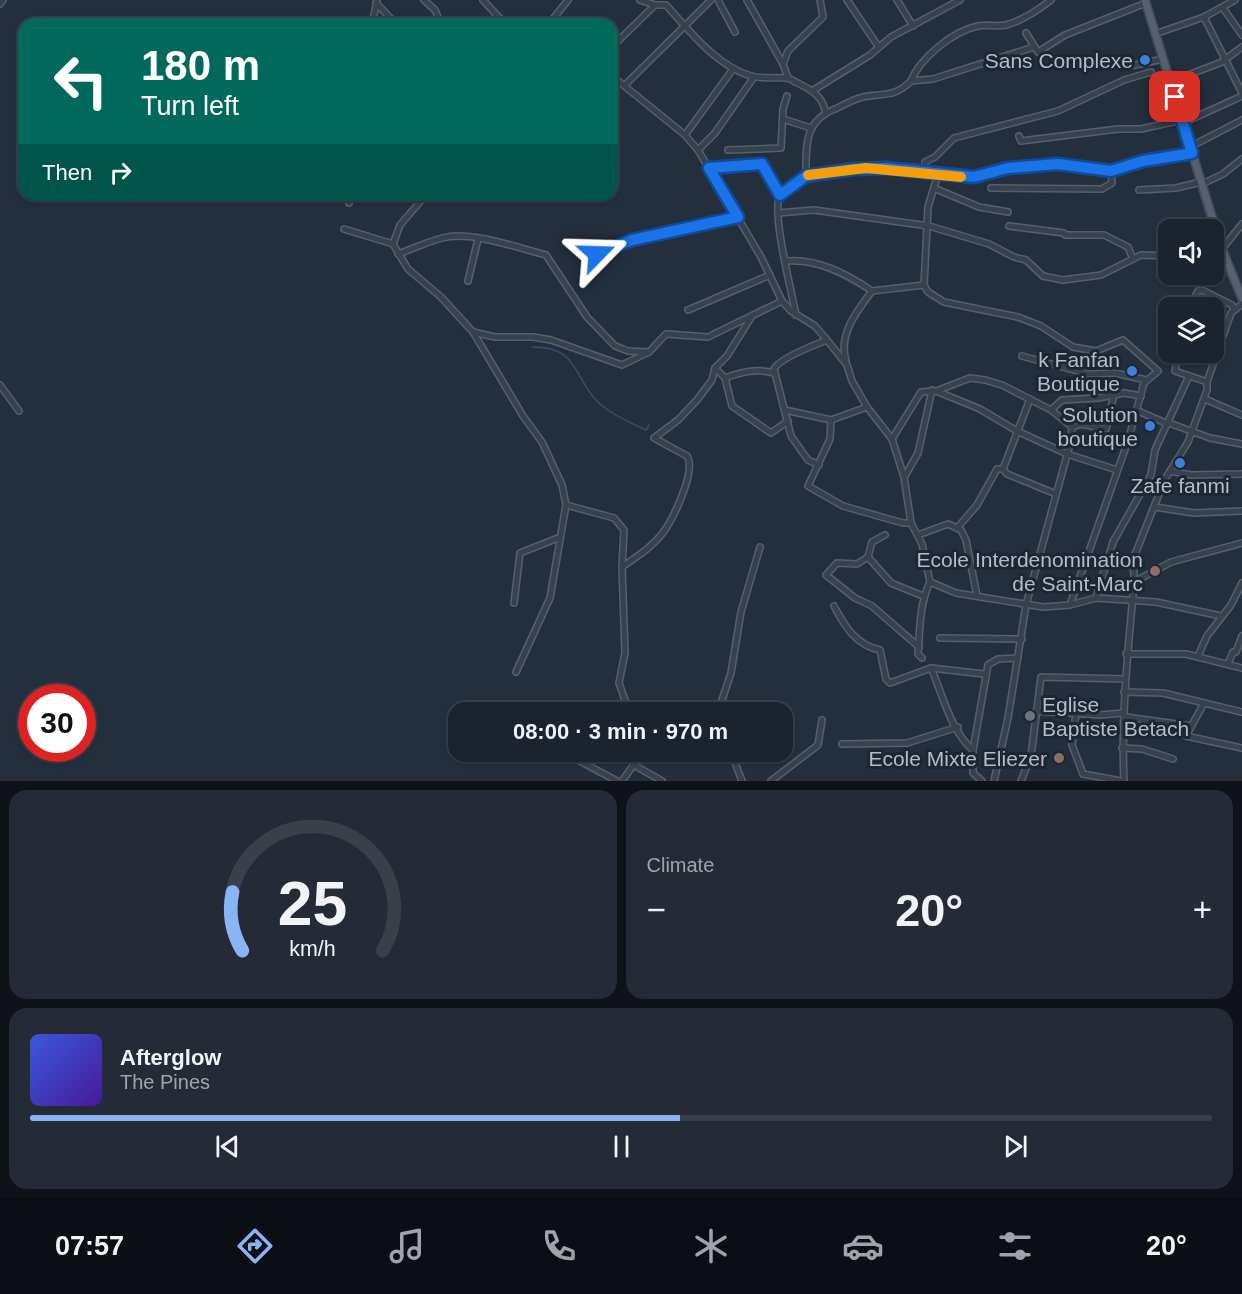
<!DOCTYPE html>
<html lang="en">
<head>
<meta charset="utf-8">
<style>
  :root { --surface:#1b232e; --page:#242b36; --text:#f1f3f6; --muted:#a0a4aa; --line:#39404a; --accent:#8ab4f8 }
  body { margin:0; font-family:Helvetica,sans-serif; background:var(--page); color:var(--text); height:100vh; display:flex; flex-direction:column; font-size:22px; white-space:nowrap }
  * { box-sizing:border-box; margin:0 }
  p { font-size:20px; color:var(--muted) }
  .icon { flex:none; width:33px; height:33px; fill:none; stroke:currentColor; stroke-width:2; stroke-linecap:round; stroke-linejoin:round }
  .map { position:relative; height:781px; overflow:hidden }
  .sheet { display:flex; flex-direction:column; gap:9px; padding:9px; background:#0f1319; flex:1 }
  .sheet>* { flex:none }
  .hud { position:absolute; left:18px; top:18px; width:600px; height:183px; border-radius:18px; box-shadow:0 2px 4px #0004,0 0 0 2px var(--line); background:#00695c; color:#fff; overflow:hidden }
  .buttons { position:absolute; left:1158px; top:219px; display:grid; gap:12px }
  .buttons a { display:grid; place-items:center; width:66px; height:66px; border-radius:12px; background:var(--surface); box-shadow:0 2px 4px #0004,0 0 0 2px var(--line); font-size:30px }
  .speed { position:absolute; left:18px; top:684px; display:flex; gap:12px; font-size:30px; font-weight:700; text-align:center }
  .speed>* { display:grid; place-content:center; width:78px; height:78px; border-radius:50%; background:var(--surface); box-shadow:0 2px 4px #0004,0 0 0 2px var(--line); line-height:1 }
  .speed .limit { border:9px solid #d22; background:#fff; color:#111 }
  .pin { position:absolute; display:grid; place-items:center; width:51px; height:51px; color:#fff; margin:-26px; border-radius:12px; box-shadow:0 3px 9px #0006 }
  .me { position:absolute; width:66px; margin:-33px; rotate:68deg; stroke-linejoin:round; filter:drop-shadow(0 0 4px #0008) }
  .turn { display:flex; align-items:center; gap:21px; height:126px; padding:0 24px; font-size:27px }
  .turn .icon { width:78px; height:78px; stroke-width:2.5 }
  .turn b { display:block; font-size:42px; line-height:51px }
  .then { display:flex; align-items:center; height:57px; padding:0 24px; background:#0003; gap:12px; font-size:22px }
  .big { font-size:45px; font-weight:600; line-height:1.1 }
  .sheet .widget { flex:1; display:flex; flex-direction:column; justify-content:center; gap:9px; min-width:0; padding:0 21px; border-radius:18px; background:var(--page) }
  .sheet .dial { align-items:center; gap:0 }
  .dial svg { height:156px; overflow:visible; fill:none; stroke:var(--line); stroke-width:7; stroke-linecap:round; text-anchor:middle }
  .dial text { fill:var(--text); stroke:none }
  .song { display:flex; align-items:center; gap:18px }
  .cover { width:72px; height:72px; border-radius:9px; background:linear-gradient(135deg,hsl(230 70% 55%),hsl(260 70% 35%)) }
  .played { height:6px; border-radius:3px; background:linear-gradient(90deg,var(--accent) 55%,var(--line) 55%) }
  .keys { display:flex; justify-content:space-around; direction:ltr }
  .heat { display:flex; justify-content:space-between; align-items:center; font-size:33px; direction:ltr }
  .sheet .tiles { flex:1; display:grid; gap:9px; grid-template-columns:1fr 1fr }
  .widget:last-child { grid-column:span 2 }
  .trip { position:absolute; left:448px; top:702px; width:345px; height:60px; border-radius:18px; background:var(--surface); box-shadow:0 2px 4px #0004,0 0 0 2px var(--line); font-weight:600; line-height:60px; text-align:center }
  .dock { display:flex; height:96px; justify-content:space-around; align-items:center; background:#0b0e12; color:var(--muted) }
  .dock .icon { width:42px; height:42px }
  .dock .selected { color:var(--accent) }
  .dock b { font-size:27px; color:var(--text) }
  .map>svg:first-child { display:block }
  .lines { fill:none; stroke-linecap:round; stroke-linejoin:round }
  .stream { stroke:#394c67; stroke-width:1.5 }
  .minor-casing { stroke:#565f6c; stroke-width:8 }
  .major-casing { stroke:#414a57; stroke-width:10 }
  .minor { stroke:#38414e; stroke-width:5 }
  .major { stroke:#56606e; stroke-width:7 }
  .route-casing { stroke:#114b97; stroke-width:15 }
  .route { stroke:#1a73e8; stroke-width:10 }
  .slow { stroke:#f59e0b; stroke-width:10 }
  .shop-dot { fill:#3f7fe0; stroke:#1d2633; stroke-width:2 }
  .education-dot { fill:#8d6e63; stroke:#1d2633; stroke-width:2 }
  .worship-dot { fill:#6b7280; stroke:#1d2633; stroke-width:2 }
  .labels { text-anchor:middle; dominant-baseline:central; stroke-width:6; stroke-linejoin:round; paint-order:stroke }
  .poi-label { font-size:21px; fill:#b4bcc9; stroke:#1d2633; text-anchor:end }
</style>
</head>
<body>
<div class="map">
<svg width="1242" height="781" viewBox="0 0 1242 781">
  <rect width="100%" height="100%" fill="#242f3e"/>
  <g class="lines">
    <g class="stream">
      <polyline points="1144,10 1158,57"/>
      <polyline points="1165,78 1170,94"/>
      <polyline points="1173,104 1178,120"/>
      <polyline points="1179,124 1188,151"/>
      <polyline points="1189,156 1196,180"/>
      <polyline points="1197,184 1211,230"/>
      <polyline points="1214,236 1225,270"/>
      <polyline points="1227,274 1238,298"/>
      <path d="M532,347C577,347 572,372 595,399C606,412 631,423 646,430L649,425"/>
    </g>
    <defs>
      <g id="minor">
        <polyline points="424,0 435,10 441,24"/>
        <polyline points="483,0 505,24"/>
        <path d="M640,0L655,5H666C689,30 716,66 751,76C762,79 776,77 788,78"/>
        <polyline points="718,0 735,32"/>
        <polyline points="747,0 783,64"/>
        <path d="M820,0L823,17L788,51L783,64L788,78C804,87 822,92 825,111"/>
        <polyline points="847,0 878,46"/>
        <polyline points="897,0 913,26"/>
        <polyline points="376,3 396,24"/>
        <polyline points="0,4 3,0"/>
        <polyline points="1223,8 1242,35"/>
        <polyline points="1204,17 1242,93"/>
        <polyline points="372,24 377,1"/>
        <polyline points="549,24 568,0"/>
        <polyline points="1026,33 1038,52 1065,35 1146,3"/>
        <polyline points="1155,34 1204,17 1235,0"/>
        <polyline points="612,47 655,5"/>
        <polyline points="1114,64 1135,65 1163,59"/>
        <polyline points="612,76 685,135 698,150 761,257 782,301 791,311 815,326 827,340 847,365 852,381 867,407 892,439 904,477 911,523 922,544 930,582 956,593 1043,607 1070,605 1096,598 1156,602 1221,616"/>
        <path d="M911,81C920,58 953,31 978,26C987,24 997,27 1006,25C1022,21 1038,10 1051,0"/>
        <polyline points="1170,82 1222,62 1242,47"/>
        <polyline points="625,85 711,0"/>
        <polyline points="812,91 870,55 891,37 960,0"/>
        <polyline points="783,119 811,128"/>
        <polyline points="1183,123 1242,96"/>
        <polyline points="685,135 733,69"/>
        <polyline points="1019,136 1021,141 1118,129 1141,129 1182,120"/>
        <polyline points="1190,147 1242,120"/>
        <polyline points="698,150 715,133 754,77"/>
        <polyline points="728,150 781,148 783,109 787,96"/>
        <polyline points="709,168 762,164 781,195"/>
        <polyline points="924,172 925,162 935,157 954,138 1058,111 1124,80 1151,72"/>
        <polyline points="806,176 866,168 974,177 1008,168 1058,164 1111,171 1143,161 1192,153"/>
        <polyline points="1202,184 1223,174 1242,159"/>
        <polyline points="991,188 1102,189 1112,183 1111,171"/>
        <polyline points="936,189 979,207 1008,212"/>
        <polyline points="1139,190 1176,188 1201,182"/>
        <polyline points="349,195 349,203"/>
        <polyline points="426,195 400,225 393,244 408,269 441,297 473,332 523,416 542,442 562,485 566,505 550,598 516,672"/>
        <polyline points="778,213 814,210 929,226 989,244 1014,257 1026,260 1043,276 1063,280 1101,275 1141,255 1168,256"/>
        <polyline points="1009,226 1064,233 1065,235 1104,235 1128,247 1133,259"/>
        <polyline points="344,229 393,244"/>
        <polyline points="1222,249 1242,224"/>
        <path d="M398,254C412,249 427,242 442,238C470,230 518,248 546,255L587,317L615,346L628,351L648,352"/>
        <polyline points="597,254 632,240 738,217"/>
        <path d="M786,261C817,258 847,274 872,291"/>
        <polyline points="468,281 478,239"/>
        <polyline points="924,285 928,292 944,302 1018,317 1041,326 1073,347 1096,351 1123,340 1158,371 1144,383 1128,441 1070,605"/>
        <polyline points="1190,308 1198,291 1202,290 1232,305 1234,309"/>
        <polyline points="688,310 770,275"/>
        <path d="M796,315C792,293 771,212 780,195C785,188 799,181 806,176C806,146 804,121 835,109C847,104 855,97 869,96C888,94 897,95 911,81L933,79L1034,47"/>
        <polyline points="473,332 495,337 533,337 551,340 622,365 649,352 666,334 708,337 782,301"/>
        <polyline points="1022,356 1088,374 1115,373 1146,380"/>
        <path d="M846,361C838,334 857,311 872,291L924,285L928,207L938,174"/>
        <path d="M715,368L725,378C742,372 756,368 774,373"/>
        <polyline points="725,378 732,406 771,433 788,421"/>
        <polyline points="1207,382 1231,313 1242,304"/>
        <polyline points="0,385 19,411"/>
        <polyline points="936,391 980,409 1017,431 1067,454 1117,470"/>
        <polyline points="1030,399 1003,469 1007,474 1056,494"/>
        <polyline points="1205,399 1242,415"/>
        <polyline points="785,410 831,420 867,407"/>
        <polyline points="1051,410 1062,400 1098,398 1124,393 1141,396"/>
        <polyline points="1138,411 1168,424"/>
        <polyline points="831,420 830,439 808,486 843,506 903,523 911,523"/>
        <polyline points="1169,423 1210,438 1242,444"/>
        <polyline points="1072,427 1081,424 1106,429 1114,394"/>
        <polyline points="892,439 921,392 936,391 970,378 985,380 1002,385 1051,410 1072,427 1070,444 1026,605 1008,718 994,781"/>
        <path d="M819,465L808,460L791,436L774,369C780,358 814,345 827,340"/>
        <polyline points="1170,471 1191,475 1242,474"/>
        <polyline points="905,476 918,453 932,390"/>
        <polyline points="566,505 614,518 624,530 622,567 625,653 619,683 629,712"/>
        <polyline points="1155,507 1194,513 1242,511"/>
        <polyline points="958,527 977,505 997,469 1003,469"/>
        <polyline points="885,535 872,542 868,557 857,564 837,563 826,575 855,598 872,606 919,647"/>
        <polyline points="918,535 948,524 961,530 966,540 977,596"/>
        <polyline points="868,557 891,583 923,596"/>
        <path d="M622,567C636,557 651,548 662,534C672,521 697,471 687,456L654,438L678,420L697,400L712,380L715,368L727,356L752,316"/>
        <polyline points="1134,582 1171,562 1242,543"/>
        <polyline points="1096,598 1113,542 1151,475 1155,450 1189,376"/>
        <polyline points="514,603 520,553 558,538"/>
        <path d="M834,606C845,627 856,645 880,650L886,679L890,683L931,668L984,674"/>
        <polyline points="940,638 1022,639"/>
        <polyline points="1126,654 1186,654 1242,668"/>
        <polyline points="1198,656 1207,636 1231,605 1242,583"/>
        <path d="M922,658L918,654C920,630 919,605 930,582"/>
        <polyline points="1228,664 1233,652 1236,652 1242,636"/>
        <path d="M931,668C942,693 951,732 973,750V773L982,781"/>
        <polyline points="1124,692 1163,693 1242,712"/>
        <polyline points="1204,703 1186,736 1242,748"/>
        <polyline points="1036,711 1100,715 1124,713"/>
        <polyline points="718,712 731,673 741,612 760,547"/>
        <polyline points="1076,714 1072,745 1083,774 1121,781"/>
        <polyline points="1126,717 1191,726"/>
        <polyline points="842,744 907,743 958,727"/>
        <polyline points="1122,748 1142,749 1173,759"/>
        <polyline points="973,750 988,665 998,659 1018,658"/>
        <polyline points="563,752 617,781"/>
        <polyline points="731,752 742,781"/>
        <polyline points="634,765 662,781"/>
        <polyline points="622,781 643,752"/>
        <polyline points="771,781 818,745 822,720"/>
        <polyline points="1021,781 1031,756 1041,677 1125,679"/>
        <path d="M1124,781C1121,715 1128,650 1134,584C1135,574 1132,566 1134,557L1165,479L1188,442L1207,390V382L1175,371L1178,352"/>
      </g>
      <polyline id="major" points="1145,0 1222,249 1242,298"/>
    </defs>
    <use href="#minor" class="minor-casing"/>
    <use href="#major" class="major-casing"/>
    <use href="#minor" class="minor"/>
    <use href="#major" class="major"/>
  </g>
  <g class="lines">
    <defs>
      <polyline id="route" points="597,254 632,240 738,217 709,168 762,164 780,195 806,176 853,169 886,168 974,177 1008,168 1058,164 1111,171 1143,161 1187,154 1192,153 1175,97"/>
    </defs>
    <use href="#route" class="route-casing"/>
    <use href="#route" class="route"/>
    <polyline class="slow" points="808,175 866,168 961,177"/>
  </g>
  <g class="shop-dot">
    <circle cx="1145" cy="60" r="6"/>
    <circle cx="1132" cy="371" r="6"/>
    <circle cx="1150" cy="426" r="6"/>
    <circle cx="1180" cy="463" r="6"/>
  </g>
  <g class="education-dot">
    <circle cx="1155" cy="571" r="6"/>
    <circle cx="1059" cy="758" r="6"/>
  </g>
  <circle class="worship-dot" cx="1030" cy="716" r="6"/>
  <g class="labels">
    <g class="poi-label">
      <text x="1133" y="60">Sans Complexe</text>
      <text x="1120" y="359">k Fanfan<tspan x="1120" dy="24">Boutique</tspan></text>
      <text x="1138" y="414">Solution<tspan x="1138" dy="24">boutique</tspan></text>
      <text x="1180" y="485" text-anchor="middle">Zafe fanmi</text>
      <text x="1143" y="559">Ecole Interdenomination<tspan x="1143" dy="24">de Saint-Marc</tspan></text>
      <text x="1042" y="704" text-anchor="start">Eglise<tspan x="1042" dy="24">Baptiste Betach</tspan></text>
      <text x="1047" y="758">Ecole Mixte Eliezer</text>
    </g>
  </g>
</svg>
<div class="buttons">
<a><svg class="icon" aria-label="sound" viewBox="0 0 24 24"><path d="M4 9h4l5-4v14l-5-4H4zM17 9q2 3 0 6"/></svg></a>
<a><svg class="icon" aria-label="layers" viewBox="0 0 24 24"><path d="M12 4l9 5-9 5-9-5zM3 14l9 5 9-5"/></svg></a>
</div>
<div class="speed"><div class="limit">30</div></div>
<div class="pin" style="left:1175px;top:97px;background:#d93025"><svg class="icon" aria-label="arrive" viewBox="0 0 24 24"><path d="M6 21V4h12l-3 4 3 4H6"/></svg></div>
<svg class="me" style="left:597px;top:254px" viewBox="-20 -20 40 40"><path d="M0-17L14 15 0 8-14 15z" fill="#1a73e8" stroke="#fff" stroke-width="4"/></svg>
<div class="trip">08:00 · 3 min · 970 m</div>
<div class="hud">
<div class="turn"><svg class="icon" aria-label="left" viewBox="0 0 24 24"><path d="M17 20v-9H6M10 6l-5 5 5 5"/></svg><div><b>180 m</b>Turn left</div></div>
<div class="then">Then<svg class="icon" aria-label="right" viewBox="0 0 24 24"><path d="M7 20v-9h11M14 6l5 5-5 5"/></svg></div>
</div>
</div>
<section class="sheet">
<div class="tiles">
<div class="widget dial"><svg viewBox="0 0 100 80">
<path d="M14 69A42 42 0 1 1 86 69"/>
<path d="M14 69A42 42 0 0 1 9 39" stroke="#8ab4f8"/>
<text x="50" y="56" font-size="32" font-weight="700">25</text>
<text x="50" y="72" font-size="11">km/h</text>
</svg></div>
<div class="widget"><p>Climate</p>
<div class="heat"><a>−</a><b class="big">20°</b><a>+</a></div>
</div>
<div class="widget">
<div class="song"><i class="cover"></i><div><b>Afterglow</b><p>The Pines</p></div></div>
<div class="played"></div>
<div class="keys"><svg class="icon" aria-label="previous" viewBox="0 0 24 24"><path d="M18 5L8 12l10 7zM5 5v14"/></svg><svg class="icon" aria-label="pause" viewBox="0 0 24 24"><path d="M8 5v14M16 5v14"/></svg><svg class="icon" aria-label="next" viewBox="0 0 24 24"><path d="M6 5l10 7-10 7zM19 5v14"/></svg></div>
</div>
</div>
</section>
<nav class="dock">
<b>07:57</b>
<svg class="icon selected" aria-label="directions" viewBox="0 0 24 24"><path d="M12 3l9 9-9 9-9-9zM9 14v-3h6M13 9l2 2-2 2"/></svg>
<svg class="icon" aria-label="music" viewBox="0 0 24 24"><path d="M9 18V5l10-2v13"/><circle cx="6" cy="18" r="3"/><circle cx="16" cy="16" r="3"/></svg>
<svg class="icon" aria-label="phone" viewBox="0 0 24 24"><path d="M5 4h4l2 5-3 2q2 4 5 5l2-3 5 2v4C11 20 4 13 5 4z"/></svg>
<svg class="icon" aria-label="climate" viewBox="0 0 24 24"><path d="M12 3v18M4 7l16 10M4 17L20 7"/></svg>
<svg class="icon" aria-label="car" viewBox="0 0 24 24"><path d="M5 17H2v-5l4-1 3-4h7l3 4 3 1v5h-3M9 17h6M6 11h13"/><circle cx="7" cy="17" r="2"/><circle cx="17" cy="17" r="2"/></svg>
<svg class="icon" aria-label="filters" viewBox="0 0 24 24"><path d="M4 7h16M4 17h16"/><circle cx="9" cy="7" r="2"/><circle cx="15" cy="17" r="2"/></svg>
<b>20°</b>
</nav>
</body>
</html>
